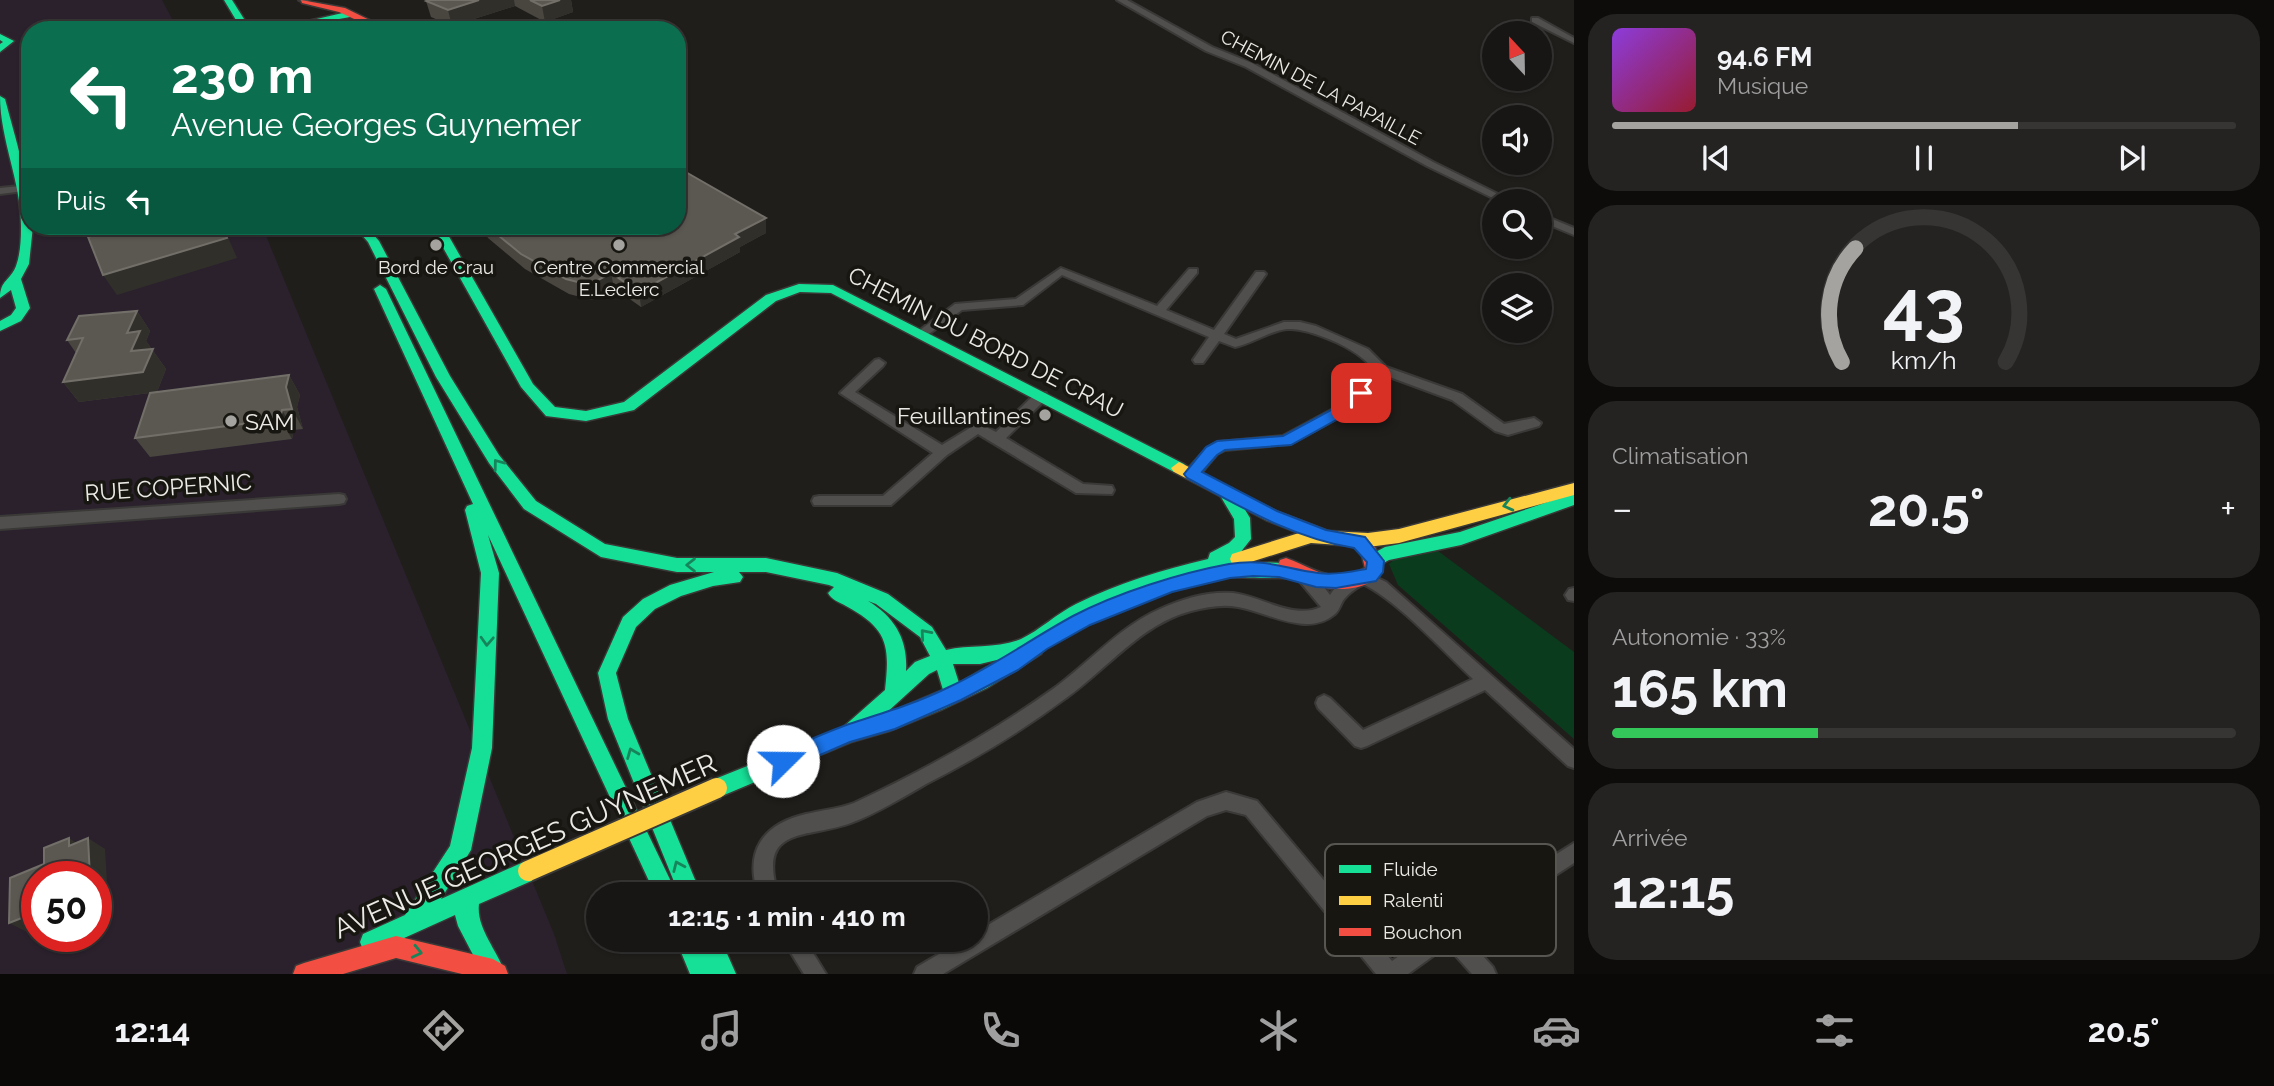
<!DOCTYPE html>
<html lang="fr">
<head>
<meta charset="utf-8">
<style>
  :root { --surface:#181614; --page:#252322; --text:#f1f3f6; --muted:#9f9fa0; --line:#363534; --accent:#a5a39f }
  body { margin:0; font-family:Raleway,sans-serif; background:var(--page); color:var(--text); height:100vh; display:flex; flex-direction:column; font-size:26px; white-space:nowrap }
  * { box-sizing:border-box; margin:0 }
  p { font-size:23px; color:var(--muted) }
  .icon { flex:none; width:38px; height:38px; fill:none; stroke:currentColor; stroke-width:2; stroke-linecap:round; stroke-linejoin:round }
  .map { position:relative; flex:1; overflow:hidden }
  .drawer { display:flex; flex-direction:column; gap:14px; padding:14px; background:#0d0c0b; width:700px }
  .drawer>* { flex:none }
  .guide { position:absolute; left:21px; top:21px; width:665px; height:214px; border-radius:28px; box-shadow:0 2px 5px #0004,0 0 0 2px var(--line); background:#0b6e4f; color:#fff; overflow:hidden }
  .needle { width:46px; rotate:338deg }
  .controls { position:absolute; left:1482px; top:21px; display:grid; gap:14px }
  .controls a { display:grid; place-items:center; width:70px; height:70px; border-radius:50%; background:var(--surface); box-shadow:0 2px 5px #0004,0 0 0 2px var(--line); font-size:35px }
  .speed { position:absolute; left:21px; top:861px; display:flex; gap:14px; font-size:35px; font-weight:700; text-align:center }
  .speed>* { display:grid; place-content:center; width:91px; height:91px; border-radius:50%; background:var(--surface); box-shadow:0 2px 5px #0004,0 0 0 2px var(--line); line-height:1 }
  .speed .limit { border:10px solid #d22; background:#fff; color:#111 }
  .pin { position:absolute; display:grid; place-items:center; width:60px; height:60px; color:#fff; margin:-30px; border-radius:14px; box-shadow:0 4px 10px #0006 }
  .me { position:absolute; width:77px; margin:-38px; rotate:68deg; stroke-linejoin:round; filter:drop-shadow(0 0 5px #0008) }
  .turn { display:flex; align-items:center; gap:24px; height:147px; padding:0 35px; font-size:32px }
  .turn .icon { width:91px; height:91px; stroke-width:2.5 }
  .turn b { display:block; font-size:49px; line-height:60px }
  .then { display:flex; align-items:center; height:66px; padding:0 35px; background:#0003; gap:14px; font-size:26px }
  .big { font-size:52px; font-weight:700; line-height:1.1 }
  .drawer .widget { flex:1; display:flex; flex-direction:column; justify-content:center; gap:10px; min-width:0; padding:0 24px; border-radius:28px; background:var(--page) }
  .drawer .dial { align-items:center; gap:0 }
  .dial svg { height:182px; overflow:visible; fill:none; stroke:var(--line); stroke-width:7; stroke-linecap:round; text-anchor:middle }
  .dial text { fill:var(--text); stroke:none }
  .song { display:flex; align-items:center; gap:21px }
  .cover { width:84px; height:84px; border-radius:10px; background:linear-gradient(135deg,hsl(270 70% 55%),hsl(350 70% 35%)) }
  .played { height:7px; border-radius:4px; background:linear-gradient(90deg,var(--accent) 65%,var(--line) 65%) }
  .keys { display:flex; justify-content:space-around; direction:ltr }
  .heat { display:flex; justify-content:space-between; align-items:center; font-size:38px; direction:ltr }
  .charge { height:10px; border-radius:5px; background:linear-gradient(90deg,#34c759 33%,var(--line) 0) }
  .trip { position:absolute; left:586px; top:882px; width:402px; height:70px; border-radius:35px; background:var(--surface); box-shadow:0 2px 5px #0004,0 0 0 2px var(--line); font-weight:700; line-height:70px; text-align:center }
  .tab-bar { display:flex; height:112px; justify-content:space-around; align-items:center; background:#0a0908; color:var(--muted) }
  .tab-bar .icon { width:49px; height:49px }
  .tab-bar .on { color:var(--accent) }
  .tab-bar b { font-size:32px; color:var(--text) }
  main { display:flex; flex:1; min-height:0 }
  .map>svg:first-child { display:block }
  .industrial { fill:#2a212d; fill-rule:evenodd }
  .green { fill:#0b3b1d }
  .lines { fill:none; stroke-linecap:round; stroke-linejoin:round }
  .street-casing { stroke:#3a3937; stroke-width:4 }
  .fast-casing { stroke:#3a3937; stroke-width:3 }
  .slow-casing { stroke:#3a3937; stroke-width:3 }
  .jam-casing { stroke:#3a3937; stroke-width:3 }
  .street { fill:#514f4d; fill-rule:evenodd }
  .fast { fill:#16e098; fill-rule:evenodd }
  .slow { fill:#ffcf43; fill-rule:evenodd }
  .jam { fill:#f24e42; fill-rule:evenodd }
  .slow-bridge-casing { stroke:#3a3937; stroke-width:24; stroke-linecap:butt }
  .slow-bridge { stroke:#ffcf43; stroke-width:20 }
  .wall { fill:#494640 }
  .shaded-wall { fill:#312f2a }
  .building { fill:#5b5852; stroke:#726f69; stroke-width:2 }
  .oneway { stroke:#17855b }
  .route { fill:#1a73e8; stroke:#114b97; stroke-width:2 }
  .poi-dot { fill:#a5a39f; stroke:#181610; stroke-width:2.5 }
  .labels { text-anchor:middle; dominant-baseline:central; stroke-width:7; stroke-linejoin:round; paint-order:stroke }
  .far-street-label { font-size:19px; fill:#eceae6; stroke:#181610 }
  .far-poi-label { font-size:19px; fill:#eceae6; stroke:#181610 }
  .street-label { font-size:23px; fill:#eceae6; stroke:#181610 }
  .poi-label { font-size:23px; fill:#eceae6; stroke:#181610; text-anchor:end }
  .near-street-label { font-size:28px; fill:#eceae6; stroke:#181610 }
  .key { fill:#181610; stroke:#585650; stroke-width:2 }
  .key-label { font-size:19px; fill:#eceae6 }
</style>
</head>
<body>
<main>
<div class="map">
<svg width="1574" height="974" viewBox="0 0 1574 974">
  <rect width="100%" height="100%" fill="#201e1b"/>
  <path class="industrial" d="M0,0H162L178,30H30V226H262L554,934L567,974H0ZM37,877H96V936H37Z"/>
  <polygon class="green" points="1438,551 1574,652 1574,739 1398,585 1389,564 1398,556"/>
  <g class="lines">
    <defs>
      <g id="street">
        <polygon points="299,0 308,0 309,1 305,3"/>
        <polygon points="1117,0 1127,0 1212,47 1252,63 1433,162 1512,201 1499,201 1427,166 1246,67 1206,51"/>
        <polygon points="1532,18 1538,18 1574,38 1574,43 1532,22"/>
        <polygon points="20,186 25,189 24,191 0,194 0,188"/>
        <polygon points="1540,214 1574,228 1574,235 1540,221"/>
        <path d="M1061,268L1157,306L1189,269H1197V273L1166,310L1214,330L1256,272H1264L1266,274L1224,334L1236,339L1284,322H1300L1316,326L1368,349L1386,367L1462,394L1504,424L1534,418L1541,423L1539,426L1508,435L1495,431L1452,400L1387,376L1345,414L1290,444L1225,450L1217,454L1197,478H1187L1185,474L1187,470L1207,448L1218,442L1283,436L1335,408L1375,374C1369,352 1309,327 1287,329C1269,331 1253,343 1235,347L1219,341L1203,363H1195L1193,360L1209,337L1062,275L1023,305L962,310L926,336L922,337L916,333L955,304L1016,299Z"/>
        <polygon points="879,359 885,363 883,366 855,392 942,445 978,423 996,432 1036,393 1046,393 1047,396 1046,399 1006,438 1083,484 1112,486 1114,490 1112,494 1076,493 978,434 947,455 891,505 814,505 812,501 814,497 819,496 883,496 933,453 840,393 875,360"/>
        <polygon points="339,494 344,495 346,499 344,503 339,504 0,529 0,517"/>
        <path d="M1304,571L1320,582L1330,595C1338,581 1352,577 1365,572L1386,582L1574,749V768L1568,766L1485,690L1367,746L1361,748L1355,746L1318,708L1316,703L1318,698L1324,695L1330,698L1363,730L1473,679C1442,650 1399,602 1363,584C1357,588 1350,592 1346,597C1341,601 1340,610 1335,614C1307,638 1268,612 1238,607C1223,604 1207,607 1191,611C1141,624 1107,669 1066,698C1022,731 975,759 926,784C902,798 877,813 851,823C807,839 757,825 778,894H758C744,851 763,824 806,814C822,810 838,809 854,803C923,771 991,733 1053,689C1089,663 1119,627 1160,609C1182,599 1208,591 1233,593C1261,596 1293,620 1321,607L1296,577L1299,573Z"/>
        <polygon points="1574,588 1574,601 1568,600 1565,595 1569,589"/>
        <polygon points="1226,792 1257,801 1392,961 1442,926 1574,843 1574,863 1464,935 1493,967 1496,974 1472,974 1447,946 1408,974 1376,974 1246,815 1226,810 1207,816 943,974 914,974 917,967 963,940 976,940 976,932 1197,802"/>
        <polygon points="783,940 805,940 826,974 804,974"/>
      </g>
      <g id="fast">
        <polygon points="224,0 232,0 251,30 242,30"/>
        <polygon points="347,12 350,13 350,17 312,24 308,21"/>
        <polygon points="0,34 14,41 0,52 0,44 3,42 0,40"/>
        <path d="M0,96L5,99C16,141 30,182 30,226H33L29,264L21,279L30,308L21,321L0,331V321L11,315L16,308L11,290L0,298C0,280 10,281 16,266C20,255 21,241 21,229C22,183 0,141 0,96Z"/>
        <path d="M354,226H366L379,241L450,376L499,455L536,501L605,544L677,558H766L837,573L888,594L932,627L946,650C970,644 997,649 1021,639C1040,630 1056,614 1076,604C1118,583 1162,570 1208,559L1210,553L1229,543L1235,537L1234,519L1218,492L1220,488H1232L1250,518L1251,539L1240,553L1246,559L1244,564C1263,562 1282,561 1300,567L1303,572L1300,577C1294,579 1235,578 1229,576L1228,568L1152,586L1086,615L1042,644L1044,648L1041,654L987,688L943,709L889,731L851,742L717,798L710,795L707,788L710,781L842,728L885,690C890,645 888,629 846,606C839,602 832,600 828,593L834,587L829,585L766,572H739L743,577L740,582L713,586L681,596L655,609L636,627L616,673L628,719L701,894H679L608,719L598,673L623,617L643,599L670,585L714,572H677L601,557L524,509L489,463L436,377L368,242ZM868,601L876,604L920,637L930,656L915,662L906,671C908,640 895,617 868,601ZM1001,659L959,683L953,664H980ZM937,670L943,690L884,715L929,674Z"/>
        <polygon points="431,226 443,226 533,384 555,407 586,411 624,402 766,295 799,284 833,285 1184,464 1187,468 1184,472 1174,472 831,293 800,292 776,301 634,410 586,421 546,416 521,387"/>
        <path d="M380,285L386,289L677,894H655L488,535L499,573L492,748L471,850L441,899L528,860L536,863L539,871L536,879L479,904C476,927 496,949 504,970L503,974H483L458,926L455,915L371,953L363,950L360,942L363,934L405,915L450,846L472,748L481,573L465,510L467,506L473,504L374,289Z"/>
        <polygon points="1571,494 1574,495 1574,505 1461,545 1389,560 1376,567 1370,565 1368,560 1370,555 1385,547 1460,532"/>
        <polygon points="676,940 698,940 702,948 699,940 721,940 736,974 690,974"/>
      </g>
      <polygon id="slow" points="1179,462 1278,512 1328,531 1368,533 1399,529 1574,483 1574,495 1399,543 1368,547 1311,543 1238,566 1232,564 1230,559 1232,554 1299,533 1266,520 1174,472 1171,468"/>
      <g id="jam">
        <polygon points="301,0 345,8 390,30 378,30 339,12 302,3"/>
        <path d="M1369,545L1375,547C1404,605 1293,595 1278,565L1280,560L1286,558C1315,568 1331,586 1365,568L1361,552L1363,547Z"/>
        <polygon points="396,936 493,959 505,966 508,974 462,974 396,958 343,974 293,974 296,966 304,963"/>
      </g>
    </defs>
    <use href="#street" class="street-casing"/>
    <use href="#fast" class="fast-casing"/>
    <use href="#slow" class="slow-casing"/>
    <use href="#jam" class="jam-casing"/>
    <use href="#street" class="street"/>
    <use href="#fast" class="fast"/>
    <use href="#slow" class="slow"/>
    <use href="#jam" class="jam"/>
    <defs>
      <polyline id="slow-bridge" points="528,871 717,788"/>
    </defs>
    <use href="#slow-bridge" class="slow-bridge-casing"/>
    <use href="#slow-bridge" class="slow-bridge"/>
  </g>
  <g class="wall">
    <polygon points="428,0 571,0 573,12 545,22 515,6 452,26 431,17 426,1"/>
    <polygon points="766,218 766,233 740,247 740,252 641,307 614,288 592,300 569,294 525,269 488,238 481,226 677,226"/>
    <polygon points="137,311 150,331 146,341 166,369 157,392 79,402 63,382 76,353 67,340"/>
    <polygon points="289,375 300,395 297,407 303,429 294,430 292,439 150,457 135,438"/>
  </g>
  <g class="shaded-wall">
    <polygon points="479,0 514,0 515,6 452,26 448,10"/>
    <polygon points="560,0 571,0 573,12 545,22 542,6"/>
    <polygon points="766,218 766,233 740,247 740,252 641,307 639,292 735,234"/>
    <polygon points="221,226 223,226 237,258 117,295 103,275"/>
    <polygon points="611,273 614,288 592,300 589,285"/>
    <polygon points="137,311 150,331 146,341 166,369 157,392 79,402 63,382 131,351 127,333"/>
    <polygon points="289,375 300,395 297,407 303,429 292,409 286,387"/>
    <polygon points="282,410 294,430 292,439 280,419"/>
    <polygon points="69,838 86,849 69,846"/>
    <polygon points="88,838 105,849 108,899 96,904 96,877 90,877"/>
    <polygon points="37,912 37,929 29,933 9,923"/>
  </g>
  <g class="building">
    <polygon points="428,0 479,0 448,10 426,1"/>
    <polygon points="530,0 560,0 542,6"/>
    <polygon points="677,167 766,218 735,234 739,237 639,292 611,273 589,285 566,279 521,254 487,226 677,226"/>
    <polygon points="101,226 221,226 227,238 103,275 88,237 104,232"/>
    <polygon points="137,311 127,333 140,331 131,351 153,349 143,372 63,382 83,338 67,340 79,316"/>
    <polygon points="289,375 286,387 292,409 282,410 280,419 135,438 150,393"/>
    <polygon points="69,838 69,846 88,838 90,877 37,877 37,912 9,923 10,878 44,864 44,848"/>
  </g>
  <defs><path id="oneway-chevron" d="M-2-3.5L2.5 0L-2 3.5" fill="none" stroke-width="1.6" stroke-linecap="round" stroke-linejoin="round" transform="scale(1.75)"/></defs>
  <g class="oneway">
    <use href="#oneway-chevron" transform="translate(498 464) rotate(-127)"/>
    <use href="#oneway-chevron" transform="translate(1508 505) rotate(166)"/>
    <use href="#oneway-chevron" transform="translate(691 565) rotate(-180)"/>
    <use href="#oneway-chevron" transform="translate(925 634) rotate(-131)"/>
    <use href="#oneway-chevron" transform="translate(487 641) rotate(93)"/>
    <use href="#oneway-chevron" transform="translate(632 753) rotate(-112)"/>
    <use href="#oneway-chevron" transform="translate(678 866) rotate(-114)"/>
    <use href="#oneway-chevron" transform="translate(417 952) rotate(13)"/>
  </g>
  <path class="route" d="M1361,388L1368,393L1345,415L1291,445L1225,450L1217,455L1202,472L1277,511L1326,530L1365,537L1384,561L1383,572L1376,581L1336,588L1316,587L1279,577L1253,576L1230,578L1172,592L1090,625L1047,649L1018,670L961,700L895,729L850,742L783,771L776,768L773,761L776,754C800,744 824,733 849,724C883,713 917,703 949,687C992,667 1031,639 1073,616C1117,593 1180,573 1229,564C1267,558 1284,569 1318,573C1334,575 1350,572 1366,569L1367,562L1354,548C1293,538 1241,507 1187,478L1184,474L1206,447L1217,441L1283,436L1335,408Z"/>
  <g class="poi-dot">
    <circle cx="436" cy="245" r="7"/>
    <circle cx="619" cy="245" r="7"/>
    <circle cx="1045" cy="415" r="7"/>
    <circle cx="231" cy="421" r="7"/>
  </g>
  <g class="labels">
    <g class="far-street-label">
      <text transform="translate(1321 87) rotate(28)">CHEMIN DE LA PAPAILLE</text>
    </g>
    <g class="far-poi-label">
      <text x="436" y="267">Bord de Crau</text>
      <text x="619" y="267">Centre Commercial<tspan x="619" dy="22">E.Leclerc</tspan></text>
    </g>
    <g class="street-label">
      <text transform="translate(986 342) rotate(27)">CHEMIN DU BORD DE CRAU</text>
      <text transform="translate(168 487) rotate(-4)">RUE COPERNIC</text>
    </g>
    <g class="poi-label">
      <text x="1031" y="415">Feuillantines</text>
      <text x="245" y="421" text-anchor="start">SAM</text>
    </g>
    <g class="near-street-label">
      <text transform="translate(525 846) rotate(-24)">AVENUE GEORGES GUYNEMER</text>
    </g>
  </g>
  <rect x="1325" y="844" width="231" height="112" rx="10" class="key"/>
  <rect x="1339" y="865" width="32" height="8" fill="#16e098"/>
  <rect x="1339" y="896" width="32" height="9" fill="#ffcf43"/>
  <rect x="1339" y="928" width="32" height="8" fill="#f24e42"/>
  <g class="key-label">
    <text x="1383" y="876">Fluide</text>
    <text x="1383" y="907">Ralenti</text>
    <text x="1383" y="939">Bouchon</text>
  </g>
</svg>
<div class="controls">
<a><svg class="needle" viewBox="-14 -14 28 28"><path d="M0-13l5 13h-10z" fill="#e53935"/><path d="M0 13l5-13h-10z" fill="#9f9fa0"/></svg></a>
<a><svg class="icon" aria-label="sound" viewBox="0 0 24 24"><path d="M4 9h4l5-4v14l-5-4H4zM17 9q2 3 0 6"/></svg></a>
<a><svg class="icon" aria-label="search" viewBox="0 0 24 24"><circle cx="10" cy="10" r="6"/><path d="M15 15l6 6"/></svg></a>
<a><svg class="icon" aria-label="layers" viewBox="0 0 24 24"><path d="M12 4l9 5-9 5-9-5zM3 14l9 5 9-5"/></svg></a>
</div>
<div class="speed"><div class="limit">50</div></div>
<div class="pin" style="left:1361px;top:393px;background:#d93025"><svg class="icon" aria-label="arrive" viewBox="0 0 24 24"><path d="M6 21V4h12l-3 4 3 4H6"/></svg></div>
<svg class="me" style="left:783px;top:761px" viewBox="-20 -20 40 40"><circle r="19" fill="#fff"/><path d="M0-13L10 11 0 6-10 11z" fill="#1a73e8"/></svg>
<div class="trip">12:15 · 1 min · 410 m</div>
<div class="guide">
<div class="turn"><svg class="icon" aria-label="left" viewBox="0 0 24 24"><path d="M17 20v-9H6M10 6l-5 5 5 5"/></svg><div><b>230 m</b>Avenue Georges Guynemer</div></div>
<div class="then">Puis<svg class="icon" aria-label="left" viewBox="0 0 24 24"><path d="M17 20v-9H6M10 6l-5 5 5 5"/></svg></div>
</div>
</div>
<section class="drawer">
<div class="widget">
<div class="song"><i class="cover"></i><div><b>94.6 FM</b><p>Musique</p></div></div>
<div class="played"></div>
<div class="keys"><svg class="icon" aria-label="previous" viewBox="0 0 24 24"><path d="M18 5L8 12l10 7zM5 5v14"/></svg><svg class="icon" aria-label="pause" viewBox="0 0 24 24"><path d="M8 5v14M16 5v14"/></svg><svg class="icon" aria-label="next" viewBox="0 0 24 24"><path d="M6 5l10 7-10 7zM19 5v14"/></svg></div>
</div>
<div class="widget dial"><svg viewBox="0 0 100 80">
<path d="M14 69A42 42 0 1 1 86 69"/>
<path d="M14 69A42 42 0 0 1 20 19" stroke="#a5a39f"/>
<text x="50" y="56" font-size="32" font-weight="700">43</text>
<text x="50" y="72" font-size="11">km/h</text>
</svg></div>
<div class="widget"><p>Climatisation</p>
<div class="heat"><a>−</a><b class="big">20.5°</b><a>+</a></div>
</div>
<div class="widget"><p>Autonomie · 33%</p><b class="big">165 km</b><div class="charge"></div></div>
<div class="widget"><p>Arrivée</p><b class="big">12:15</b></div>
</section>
</main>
<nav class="tab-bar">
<b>12:14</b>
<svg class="icon on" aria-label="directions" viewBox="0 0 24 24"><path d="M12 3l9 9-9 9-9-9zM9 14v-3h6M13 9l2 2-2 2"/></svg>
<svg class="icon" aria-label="music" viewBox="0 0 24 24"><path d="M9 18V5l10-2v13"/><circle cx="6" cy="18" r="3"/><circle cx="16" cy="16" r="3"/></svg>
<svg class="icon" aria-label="phone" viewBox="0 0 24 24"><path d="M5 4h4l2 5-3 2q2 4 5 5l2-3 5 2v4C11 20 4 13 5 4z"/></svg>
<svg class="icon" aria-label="climate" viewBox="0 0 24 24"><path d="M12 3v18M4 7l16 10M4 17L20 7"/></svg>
<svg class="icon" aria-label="car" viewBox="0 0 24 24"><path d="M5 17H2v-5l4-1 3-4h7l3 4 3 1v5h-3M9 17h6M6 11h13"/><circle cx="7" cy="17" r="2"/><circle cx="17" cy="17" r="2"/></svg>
<svg class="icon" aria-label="filters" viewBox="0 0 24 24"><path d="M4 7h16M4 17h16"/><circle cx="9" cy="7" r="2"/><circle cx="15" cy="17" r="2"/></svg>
<b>20.5°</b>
</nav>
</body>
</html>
